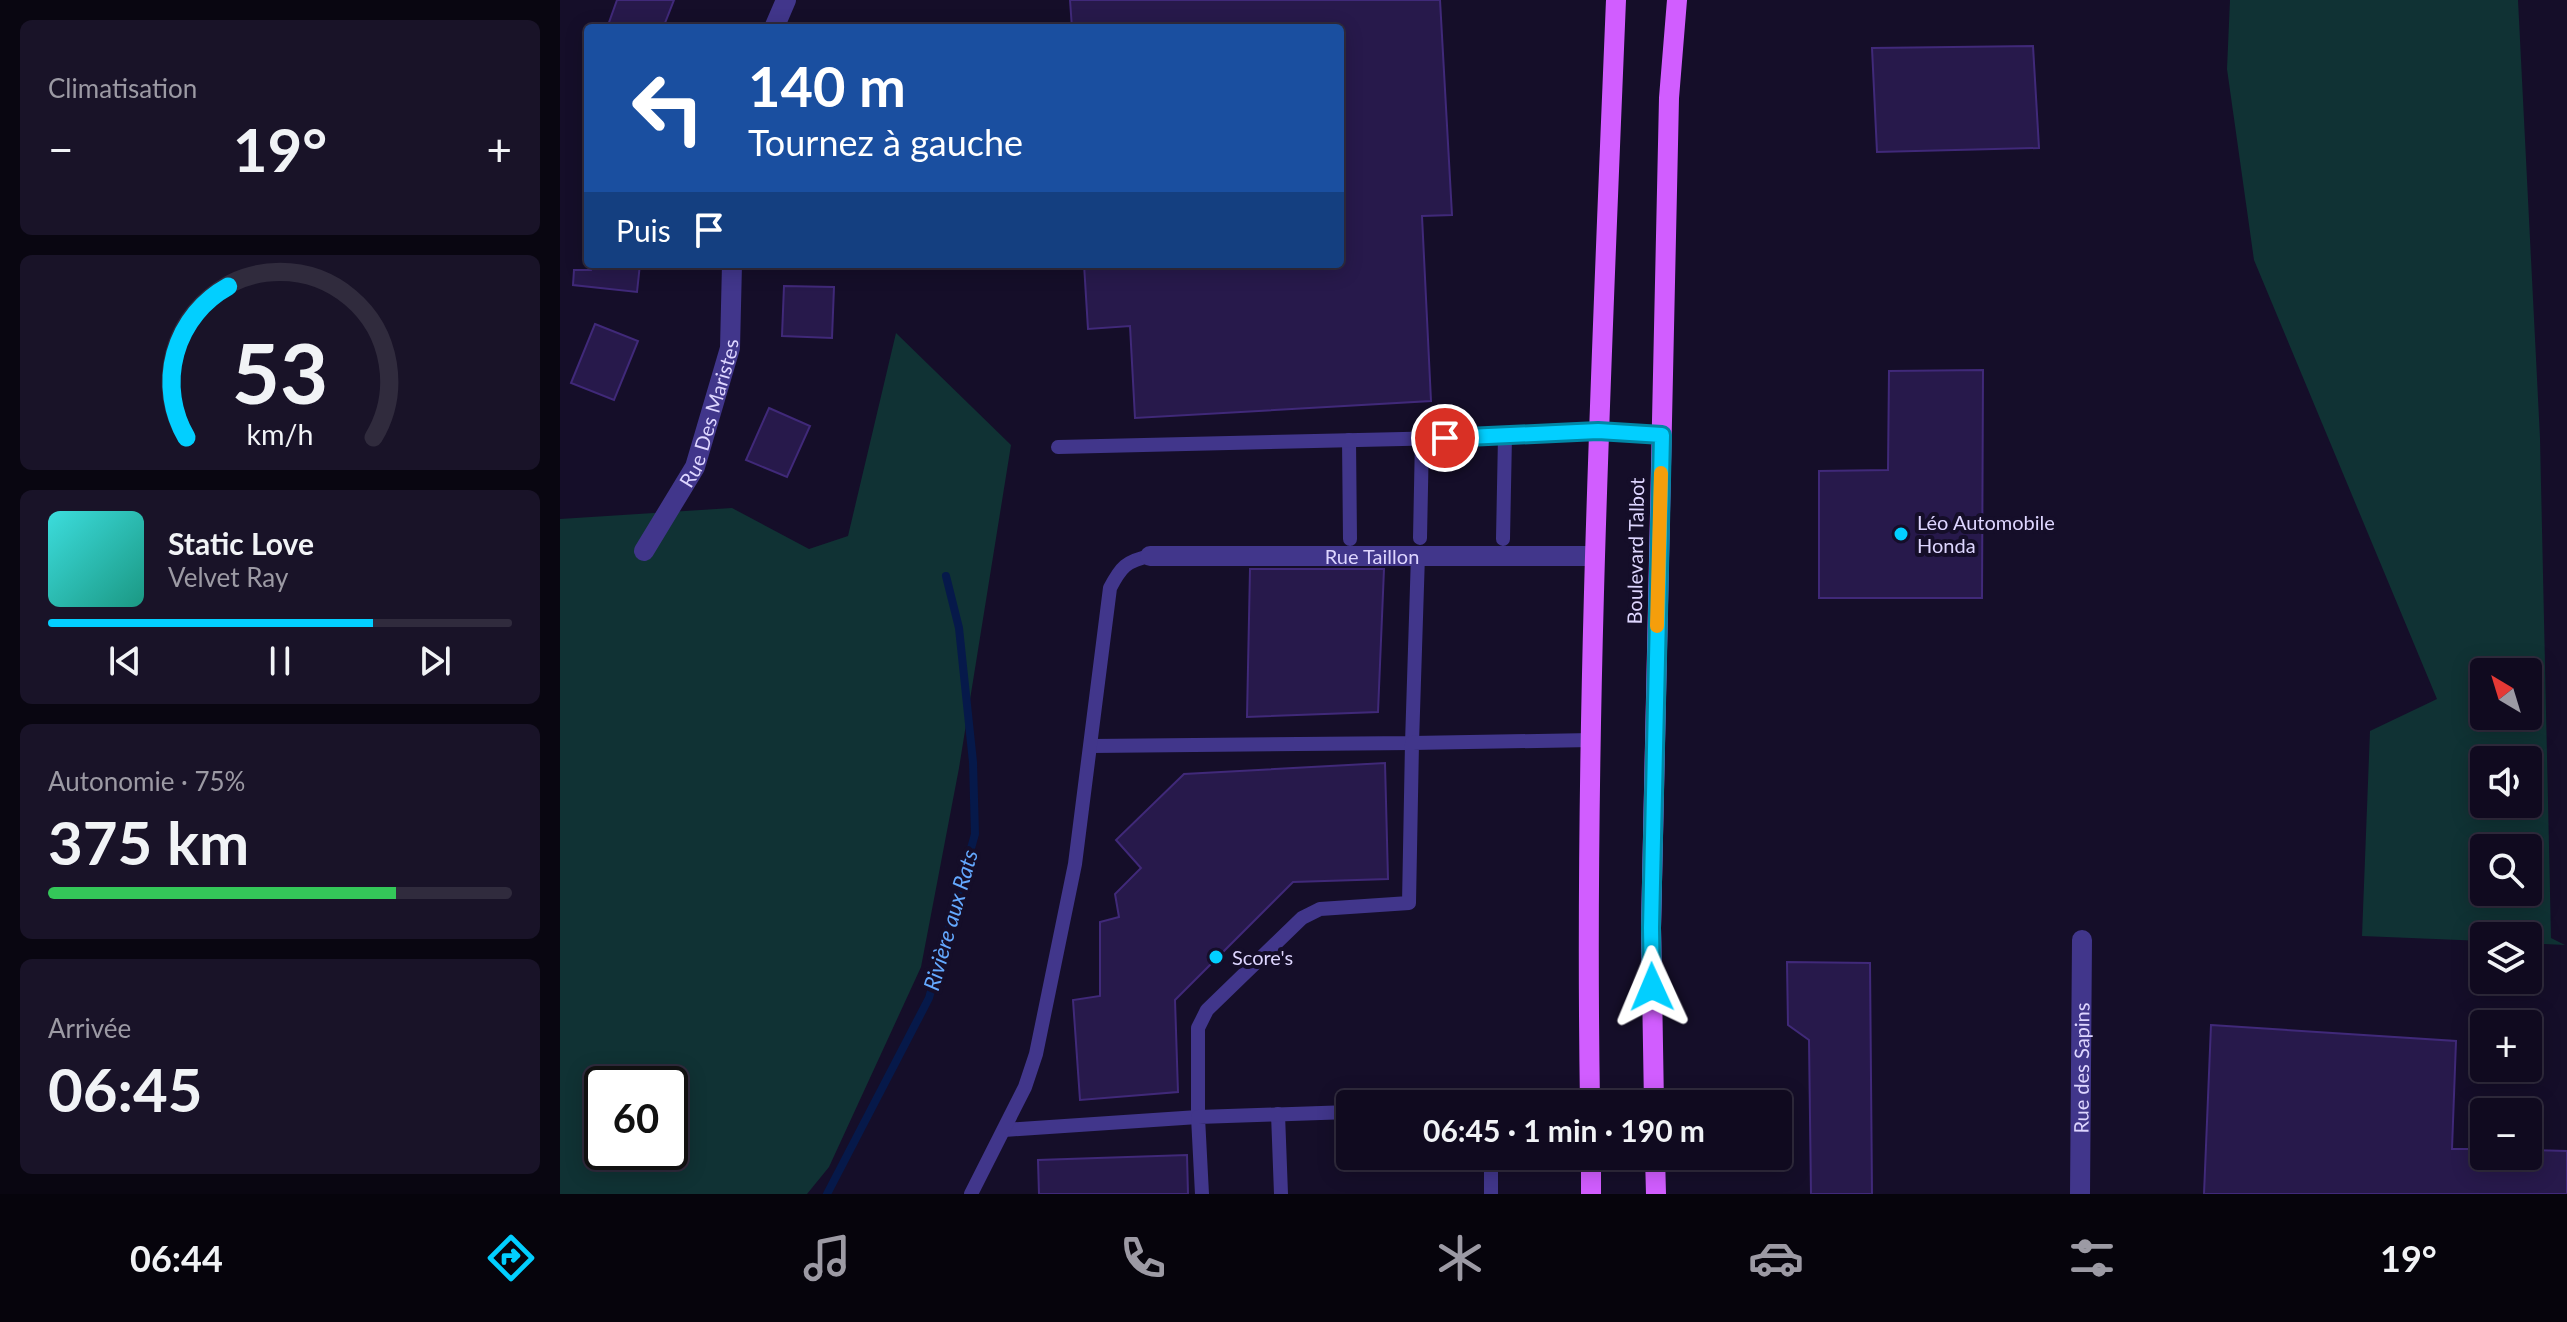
<!DOCTYPE html>
<html lang="fr">
<head>
<meta charset="utf-8">
<style>
  :root { --surface:#100a1f; --page:#191328; --text:#f1f3f6; --muted:#9c9aa4; --line:#302b3d; --accent:#02cfff }
  body { margin:0; font-family:Lato,sans-serif; background:var(--page); color:var(--text); height:100vh; display:flex; flex-direction:column; font-size:30px; white-space:nowrap }
  * { box-sizing:border-box; margin:0 }
  p { font-size:26px; color:var(--muted) }
  .icon { flex:none; width:44px; height:44px; fill:none; stroke:currentColor; stroke-width:2; stroke-linecap:round; stroke-linejoin:round }
  .map { position:relative; flex:1; overflow:hidden }
  .drawer { display:flex; flex-direction:column; gap:20px; padding:20px; background:#090611; width:560px }
  .drawer>* { flex:none }
  .top-card { position:absolute; left:24px; top:24px; width:760px; height:244px; border-radius:8px; box-shadow:0 4px 20px #0003,0 0 0 2px var(--line); background:#1a4fa0; color:#fff; overflow:hidden }
  .needle { width:52px; rotate:322deg }
  .controls { position:absolute; left:1910px; top:658px; display:grid; gap:16px }
  .controls a { display:grid; place-items:center; width:72px; height:72px; border-radius:8px; background:var(--surface); box-shadow:0 4px 20px #0003,0 0 0 2px var(--line); font-size:40px }
  .speed { position:absolute; left:24px; top:1066px; display:flex; gap:16px; font-size:40px; font-weight:700; text-align:center }
  .speed>* { display:grid; place-content:center; width:104px; height:104px; border-radius:50%; background:var(--surface); box-shadow:0 4px 20px #0003,0 0 0 2px var(--line); line-height:1 }
  .speed .limit { border:4px solid #111; border-radius:12px; background:#fff; color:#111 }
  .pin { position:absolute; display:grid; place-items:center; width:68px; height:68px; color:#fff; margin:-34px; border:4px solid #fff; border-radius:50%; box-shadow:0 2px 8px #0007 }
  .me { position:absolute; width:88px; margin:-44px; rotate:359deg; stroke-linejoin:round; filter:drop-shadow(0 0 6px #0008) }
  .turn { display:flex; align-items:center; gap:28px; height:168px; padding:0 32px; font-size:36px }
  .turn .icon { width:104px; height:104px; stroke-width:2.5 }
  .turn b { display:block; font-size:56px; line-height:68px }
  .then { display:flex; align-items:center; height:76px; padding:0 32px; background:#0003; gap:16px; font-size:30px }
  .big { font-size:60px; font-weight:700; line-height:1.1 }
  .drawer .widget { flex:1; display:flex; flex-direction:column; justify-content:center; gap:12px; min-width:0; padding:0 28px; border-radius:12px; background:var(--page) }
  .drawer .dial { align-items:center; gap:0 }
  .dial svg { height:208px; overflow:visible; fill:none; stroke:var(--line); stroke-width:7; stroke-linecap:round; text-anchor:middle }
  .dial text { fill:var(--text); stroke:none }
  .song { display:flex; align-items:center; gap:24px }
  .cover { width:96px; height:96px; border-radius:12px; background:linear-gradient(135deg,hsl(180 70% 55%),hsl(170 70% 35%)) }
  .played { height:8px; border-radius:4px; background:linear-gradient(90deg,var(--accent) 70%,var(--line) 70%) }
  .keys { display:flex; justify-content:space-around; direction:ltr }
  .heat { display:flex; justify-content:space-between; align-items:center; font-size:44px; direction:ltr }
  .charge { height:12px; border-radius:6px; background:linear-gradient(90deg,#34c759 75%,var(--line) 0) }
  .trip { position:absolute; left:776px; top:1090px; width:456px; height:80px; border-radius:8px; background:var(--surface); box-shadow:0 4px 20px #0003,0 0 0 2px var(--line); font-weight:700; line-height:80px; text-align:center }
  .menu { display:flex; height:128px; justify-content:space-around; align-items:center; background:#06040c; color:var(--muted) }
  .menu .icon { width:56px; height:56px }
  .menu .active { color:var(--accent) }
  .menu b { font-size:36px; color:var(--text) }
  main { display:flex; flex:1; min-height:0 }
  .map>svg:first-child { display:block }
  .green { fill:#103234; fill-rule:evenodd }
  .lines { fill:none; stroke-linecap:round; stroke-linejoin:round }
  .stream { stroke:#06194a; stroke-width:8 }
  .building { fill:#27194b; stroke:#402979; stroke-width:2 }
  .lane { stroke:#41368b; stroke-width:14 }
  .street { stroke:#41368b; stroke-width:20 }
  .primary { stroke:#d15dff; stroke-width:20 }
  .route-casing { stroke:#0187a6; stroke-width:20 }
  .route { stroke:#02cfff; stroke-width:14 }
  .slow { stroke:#f59e0b; stroke-width:14 }
  .poi-dot { fill:#02cfff; stroke:#150e29; stroke-width:3 }
  .labels { text-anchor:middle; dominant-baseline:central; stroke-width:8; stroke-linejoin:round; paint-order:stroke }
  .street-label { font-size:20px; fill:#ded6ff; stroke:#150e29 }
  .poi-label { font-size:20px; fill:#ded6ff; stroke:#150e29; text-anchor:start }
  .water-label { font-size:22px; font-style:italic; fill:#64a9ff; stroke:#150e29 }
</style>
</head>
<body>
<main>
<section class="drawer">
<div class="widget"><p>Climatisation</p>
<div class="heat"><a>−</a><b class="big">19°</b><a>+</a></div>
</div>
<div class="widget dial"><svg viewBox="0 0 100 80">
<path d="M14 69A42 42 0 1 1 86 69"/>
<path d="M14 69A42 42 0 0 1 30 11" stroke="#02cfff"/>
<text x="50" y="56" font-size="32" font-weight="700">53</text>
<text x="50" y="72" font-size="11">km/h</text>
</svg></div>
<div class="widget">
<div class="song"><i class="cover"></i><div><b>Static Love</b><p>Velvet Ray</p></div></div>
<div class="played"></div>
<div class="keys"><svg class="icon" aria-label="previous" viewBox="0 0 24 24"><path d="M18 5L8 12l10 7zM5 5v14"/></svg><svg class="icon" aria-label="pause" viewBox="0 0 24 24"><path d="M8 5v14M16 5v14"/></svg><svg class="icon" aria-label="next" viewBox="0 0 24 24"><path d="M6 5l10 7-10 7zM19 5v14"/></svg></div>
</div>
<div class="widget"><p>Autonomie · 75%</p><b class="big">375 km</b><div class="charge"></div></div>
<div class="widget"><p>Arrivée</p><b class="big">06:45</b></div>
</section>
<div class="map">
<svg width="2007" height="1194" viewBox="0 0 2007 1194">
  <rect width="100%" height="100%" fill="#150e29"/>
  <g class="green">
    <path d="M1670,0H1958L1980,438L1991,938L2005,945L1968,943V936H1924V941L1802,936L1810,731L1877,699L1694,260L1667,69ZM1924,672H1968V716H1924ZM1924,760H1968V804H1924ZM1924,848H1968V892H1924Z"/>
    <path d="M336,333L451,445L399,768L361,967L269,1167L247,1194H0V519L172,508L249,549L288,536ZM42,1084H110V1152H42Z"/>
  </g>
  <g class="lines">
    <polyline class="stream" points="267,1194 369,998 415,834 413,762 399,628 386,576"/>
  </g>
  <g class="building">
    <polygon points="57,0 114,0 103,28 47,28"/>
    <polygon points="510,0 880,0 892,215 862,216 871,401 575,418 570,326 528,329 524,264 780,264 780,28 512,28"/>
    <polygon points="1473,46 1479,148 1317,152 1312,48"/>
    <polygon points="32,264 80,264 77,292 13,285 14,270 31,270"/>
    <polygon points="224,286 274,287 272,338 222,336"/>
    <polygon points="35,324 78,341 54,400 11,383"/>
    <polygon points="1423,370 1422,598 1259,598 1259,471 1328,470 1329,371"/>
    <polygon points="209,408 250,426 227,477 186,460"/>
    <polygon points="690,569 824,569 818,712 687,717"/>
    <polygon points="825,763 828,879 733,882 615,1000 618,1092 520,1100 513,1000 540,996 540,922 559,917 555,894 581,868 556,840 624,774"/>
    <polygon points="1227,962 1310,963 1312,1194 1251,1194 1249,1040 1228,1025"/>
    <polygon points="1651,1025 1896,1041 1892,1149 1924,1149 1924,1156 1968,1156 1968,1150 2007,1151 2007,1194 1644,1194"/>
    <polygon points="627,1155 628,1194 479,1194 478,1160"/>
  </g>
  <g class="lines">
    <g class="lane">
      <polyline points="789,440 790,539"/>
      <polyline points="498,447 931,437 1038,431 1102,435"/>
      <polyline points="860,538 862,438"/>
      <polyline points="943,539 945,436"/>
      <polyline points="531,746 852,743 858,555"/>
      <polyline points="983,1104 1030,1102"/>
      <polyline points="718,1114 721,1194"/>
      <polyline points="444,1130 638,1117 638,1028 647,1010 742,918 760,909 849,903 852,743 1032,740"/>
      <polyline points="931,1156 931,1194"/>
      <path d="M411,1194L465,1087L476,1054L515,864L550,588C561,567 566,561 590,556"/>
      <polyline points="642,1194 638,1117 790,1112"/>
    </g>
    <g class="street">
      <polyline points="214,28 226,0"/>
      <path id="s1" d="M84,551L135,467L170,348L172,264"/>
      <path id="s2" d="M590,556H1034"/>
      <path id="s3" d="M1520,1194L1522,940"/>
    </g>
    <g class="primary">
      <path d="M1030,1104C1024,736 1041,368 1056,0"/>
      <polyline points="1094,1104 1091,928 1109,98 1117,0"/>
      <polyline points="1031,1156 1031,1194"/>
      <polyline points="1095,1156 1096,1194"/>
    </g>
  </g>
  <g class="lines">
    <defs>
      <polyline id="route" points="885,438 1038,431 1102,435 1091,928 1092,987"/>
    </defs>
    <use href="#route" class="route-casing"/>
    <use href="#route" class="route"/>
    <polyline class="slow" points="1097,626 1101,473"/>
  </g>
  <g class="poi-dot">
    <circle cx="1341" cy="534" r="8"/>
    <circle cx="656" cy="957" r="8"/>
  </g>
  <g class="labels">
    <g class="street-label">
      <text stroke="none"><textPath href="#s1" startOffset="154">Rue Des Maristes</textPath></text>
      <text transform="translate(1075 551) rotate(-89)">Boulevard Talbot</text>
      <text stroke="none"><textPath href="#s2" startOffset="222">Rue Taillon</textPath></text>
      <text stroke="none"><textPath href="#s3" startOffset="126">Rue des Sapins</textPath></text>
    </g>
    <g class="poi-label">
      <text x="1357" y="522">Léo Automobile<tspan x="1357" dy="23">Honda</tspan></text>
      <text x="672" y="957">Score's</text>
    </g>
    <g class="water-label">
      <text transform="translate(390 920) rotate(-74)">Rivière aux Rats</text>
    </g>
  </g>
</svg>
<div class="controls">
<a><svg class="needle" viewBox="-14 -14 28 28"><path d="M0-13l5 13h-10z" fill="#e53935"/><path d="M0 13l5-13h-10z" fill="#9c9aa4"/></svg></a>
<a><svg class="icon" aria-label="sound" viewBox="0 0 24 24"><path d="M4 9h4l5-4v14l-5-4H4zM17 9q2 3 0 6"/></svg></a>
<a><svg class="icon" aria-label="search" viewBox="0 0 24 24"><circle cx="10" cy="10" r="6"/><path d="M15 15l6 6"/></svg></a>
<a><svg class="icon" aria-label="layers" viewBox="0 0 24 24"><path d="M12 4l9 5-9 5-9-5zM3 14l9 5 9-5"/></svg></a>
<a>+</a>
<a>−</a>
</div>
<div class="speed"><div class="limit">60</div></div>
<div class="pin" style="left:885px;top:438px;background:#d93025"><svg class="icon" aria-label="arrive" viewBox="0 0 24 24"><path d="M6 21V4h12l-3 4 3 4H6"/></svg></div>
<svg class="me" style="left:1092px;top:987px" viewBox="-20 -20 40 40"><path d="M0-17L14 15 0 8-14 15z" fill="#02cfff" stroke="#fff" stroke-width="4"/></svg>
<div class="trip">06:45 · 1 min · 190 m</div>
<div class="top-card">
<div class="turn"><svg class="icon" aria-label="left" viewBox="0 0 24 24"><path d="M17 20v-9H6M10 6l-5 5 5 5"/></svg><div><b>140 m</b>Tournez à gauche</div></div>
<div class="then">Puis<svg class="icon" aria-label="arrive" viewBox="0 0 24 24"><path d="M6 21V4h12l-3 4 3 4H6"/></svg></div>
</div>
</div>
</main>
<nav class="menu">
<b>06:44</b>
<svg class="icon active" aria-label="directions" viewBox="0 0 24 24"><path d="M12 3l9 9-9 9-9-9zM9 14v-3h6M13 9l2 2-2 2"/></svg>
<svg class="icon" aria-label="music" viewBox="0 0 24 24"><path d="M9 18V5l10-2v13"/><circle cx="6" cy="18" r="3"/><circle cx="16" cy="16" r="3"/></svg>
<svg class="icon" aria-label="phone" viewBox="0 0 24 24"><path d="M5 4h4l2 5-3 2q2 4 5 5l2-3 5 2v4C11 20 4 13 5 4z"/></svg>
<svg class="icon" aria-label="climate" viewBox="0 0 24 24"><path d="M12 3v18M4 7l16 10M4 17L20 7"/></svg>
<svg class="icon" aria-label="car" viewBox="0 0 24 24"><path d="M5 17H2v-5l4-1 3-4h7l3 4 3 1v5h-3M9 17h6M6 11h13"/><circle cx="7" cy="17" r="2"/><circle cx="17" cy="17" r="2"/></svg>
<svg class="icon" aria-label="filters" viewBox="0 0 24 24"><path d="M4 7h16M4 17h16"/><circle cx="9" cy="7" r="2"/><circle cx="15" cy="17" r="2"/></svg>
<b>19°</b>
</nav>
</body>
</html>
